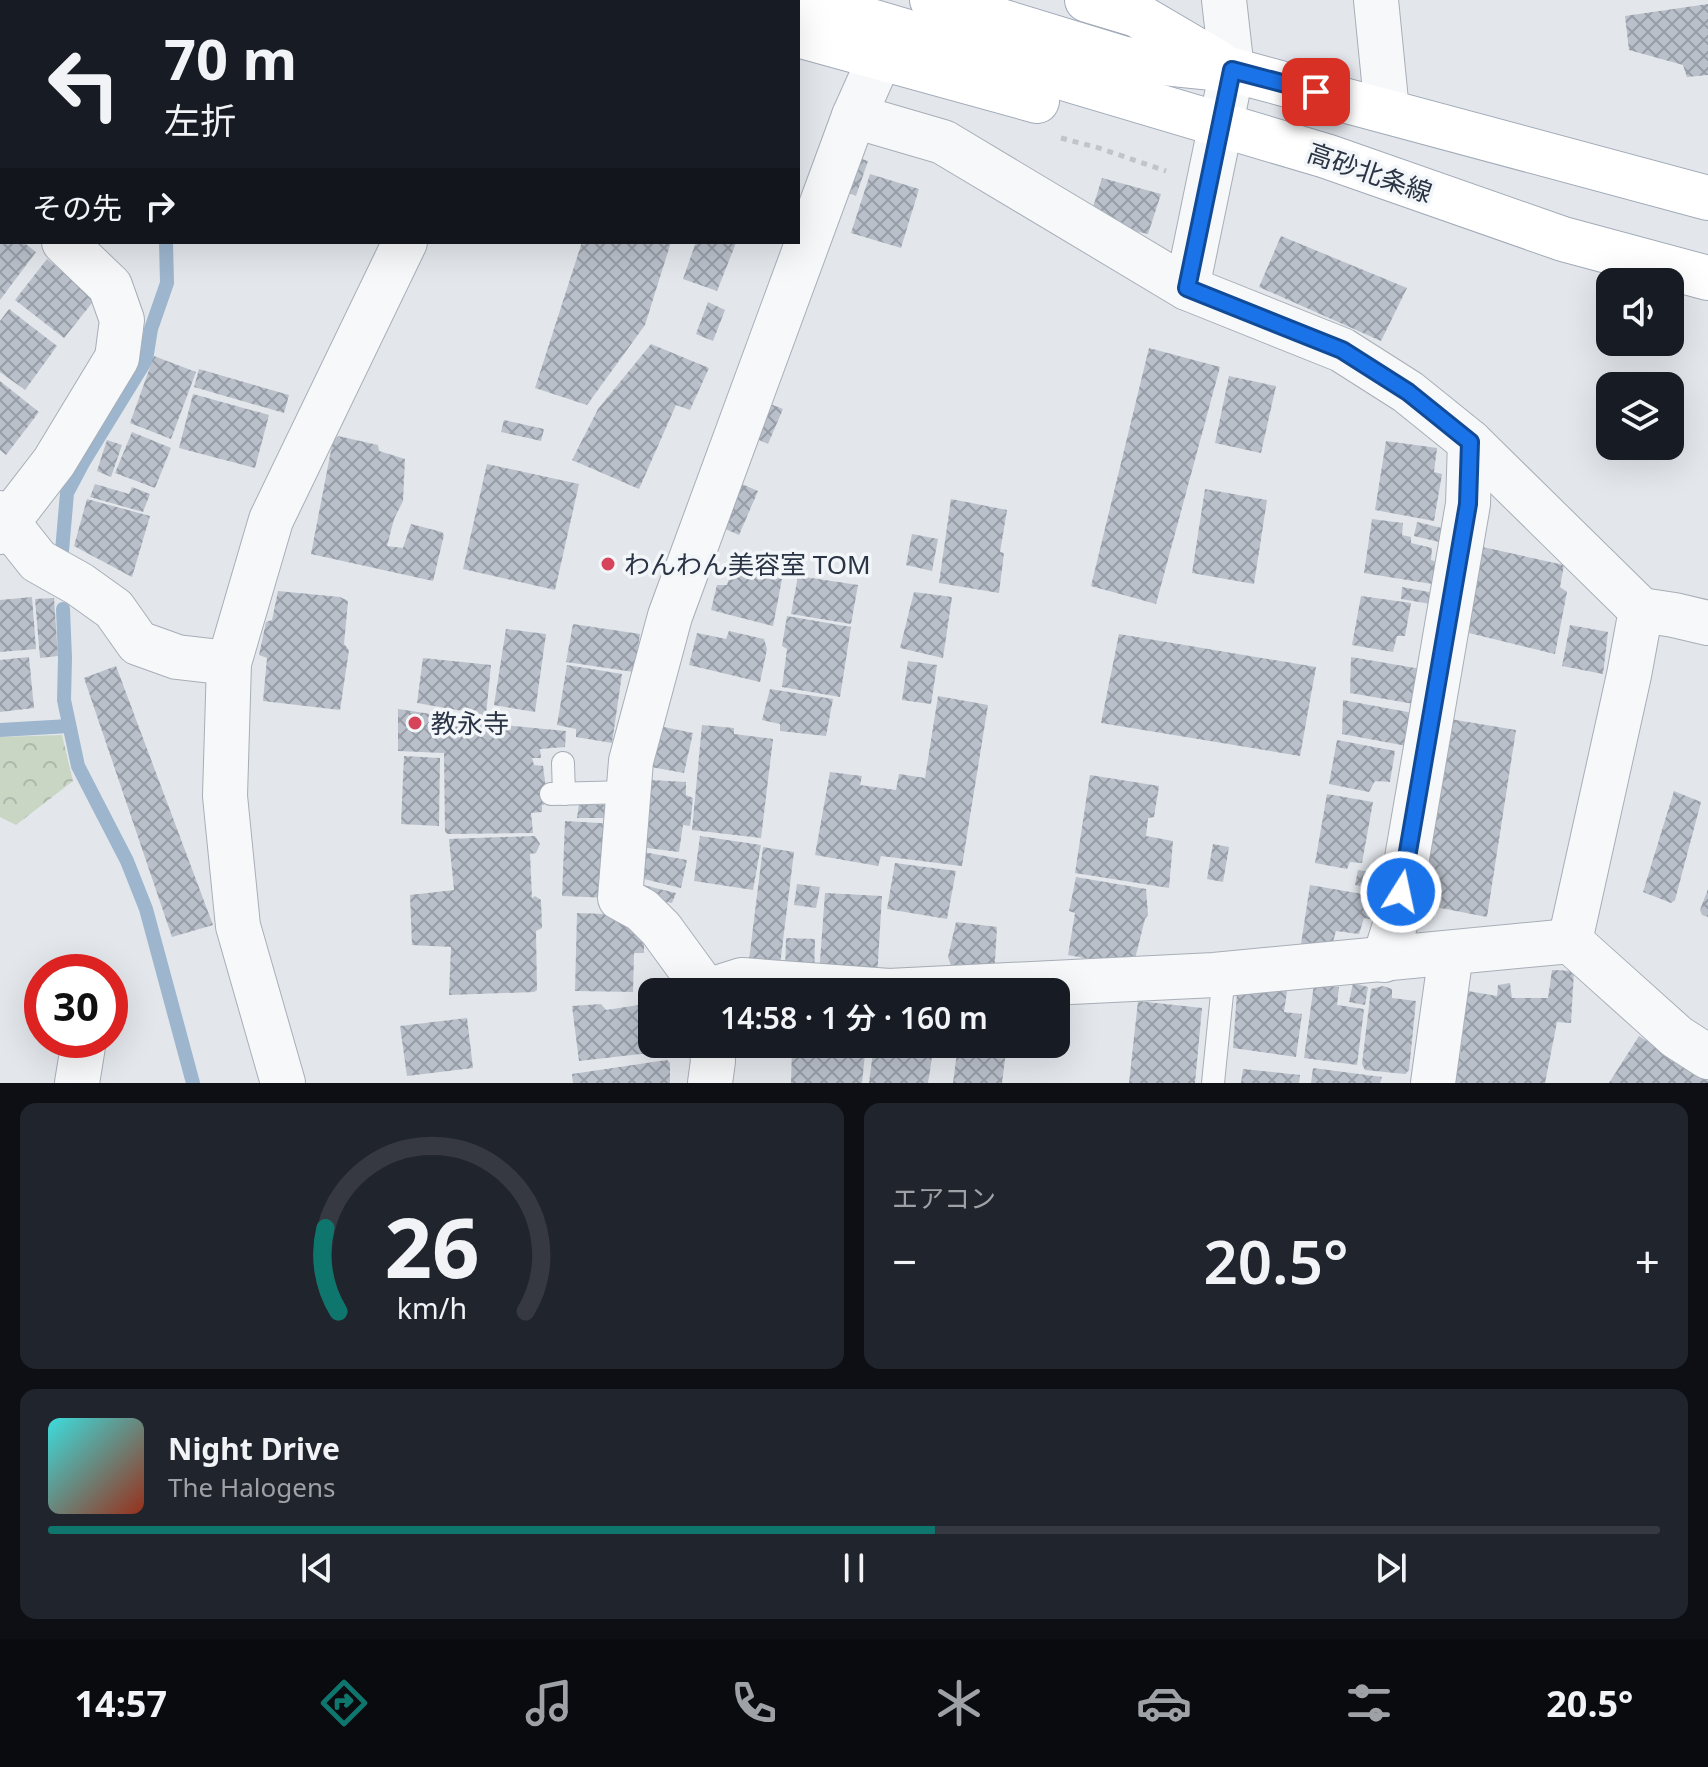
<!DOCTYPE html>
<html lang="ja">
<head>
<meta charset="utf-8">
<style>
  :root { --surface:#171b24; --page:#20242c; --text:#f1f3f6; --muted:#9ea1a6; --line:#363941; --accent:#0f766e }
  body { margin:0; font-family:"Noto Sans","Noto Sans JP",sans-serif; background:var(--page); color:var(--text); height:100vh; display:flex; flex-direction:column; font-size:30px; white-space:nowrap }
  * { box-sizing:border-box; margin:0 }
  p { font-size:26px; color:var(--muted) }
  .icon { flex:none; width:44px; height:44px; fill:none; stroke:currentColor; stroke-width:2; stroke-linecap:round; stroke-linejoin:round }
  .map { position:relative; height:1083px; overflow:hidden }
  .side { display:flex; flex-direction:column; gap:20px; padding:20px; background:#0d0f14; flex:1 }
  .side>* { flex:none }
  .hud { position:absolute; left:0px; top:0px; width:800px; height:244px; box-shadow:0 8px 32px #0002; background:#171b24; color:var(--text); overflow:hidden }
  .buttons { position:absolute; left:1596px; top:268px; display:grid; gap:16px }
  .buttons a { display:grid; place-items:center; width:88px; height:88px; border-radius:16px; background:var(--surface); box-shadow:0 8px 32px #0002; font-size:40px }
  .speed { position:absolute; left:24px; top:954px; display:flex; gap:16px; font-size:40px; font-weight:700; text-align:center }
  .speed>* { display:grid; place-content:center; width:104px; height:104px; border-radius:50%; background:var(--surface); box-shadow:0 8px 32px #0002; line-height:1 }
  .speed .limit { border:12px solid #d22; background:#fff; color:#111 }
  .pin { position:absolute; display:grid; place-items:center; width:68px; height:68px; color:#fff; margin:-34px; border-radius:16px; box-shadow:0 4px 12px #0006 }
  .me { position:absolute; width:88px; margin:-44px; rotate:10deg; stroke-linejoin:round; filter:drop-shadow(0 0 6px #0008) }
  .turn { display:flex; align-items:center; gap:28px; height:168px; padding:0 32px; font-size:36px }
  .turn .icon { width:104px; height:104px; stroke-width:2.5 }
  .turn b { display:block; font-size:56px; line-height:68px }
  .then { display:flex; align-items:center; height:76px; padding:0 32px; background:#0003; gap:16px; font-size:30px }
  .big { font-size:60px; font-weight:600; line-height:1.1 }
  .side .card { flex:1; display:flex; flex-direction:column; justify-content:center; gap:12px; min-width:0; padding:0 28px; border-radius:16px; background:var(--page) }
  .side .dial { align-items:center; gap:0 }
  .dial svg { height:208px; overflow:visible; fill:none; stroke:var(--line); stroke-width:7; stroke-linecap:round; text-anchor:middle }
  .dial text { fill:var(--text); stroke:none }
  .song { display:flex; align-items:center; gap:24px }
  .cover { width:96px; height:96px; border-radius:12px; background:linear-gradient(135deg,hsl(180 70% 55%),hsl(10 70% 35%)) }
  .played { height:8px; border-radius:4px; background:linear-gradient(90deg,var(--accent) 55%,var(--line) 55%) }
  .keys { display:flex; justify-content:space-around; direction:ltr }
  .heat { display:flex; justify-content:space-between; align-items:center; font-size:44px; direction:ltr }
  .side .tiles { flex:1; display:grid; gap:20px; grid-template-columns:1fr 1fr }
  .card:last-child { grid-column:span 2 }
  .trip { position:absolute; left:638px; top:978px; width:432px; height:80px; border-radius:16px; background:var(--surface); box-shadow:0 8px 32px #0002; font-weight:600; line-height:80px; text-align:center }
  .menu { display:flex; height:128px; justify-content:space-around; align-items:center; background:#090b0e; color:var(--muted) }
  .menu .icon { width:56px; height:56px }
  .menu .current { color:var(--accent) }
  .menu b { font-size:36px; color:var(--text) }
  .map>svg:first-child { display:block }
  .park { fill:url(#park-crowns) }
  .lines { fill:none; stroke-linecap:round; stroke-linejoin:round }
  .stream { stroke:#9db5cd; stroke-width:14 }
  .building { fill:url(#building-cross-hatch) }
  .service-casing { stroke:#a8aeb7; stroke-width:24 }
  .minor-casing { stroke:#a8aeb7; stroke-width:46 }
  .primary-casing { stroke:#a2abb8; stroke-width:46 }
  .path { stroke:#c1c5cb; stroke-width:5; stroke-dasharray:6 6; stroke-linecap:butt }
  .service { stroke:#f6f8fa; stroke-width:22 }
  .minor { stroke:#f6f8fa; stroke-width:44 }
  .primary { stroke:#fff; stroke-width:44 }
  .route-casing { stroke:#114b97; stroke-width:20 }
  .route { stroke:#1a73e8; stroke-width:14 }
  .poi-dot { fill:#d6435b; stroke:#f3f6f9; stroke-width:3 }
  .labels { text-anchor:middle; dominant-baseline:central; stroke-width:7; stroke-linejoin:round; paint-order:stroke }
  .street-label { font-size:26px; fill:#2a3445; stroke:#f3f6f9 }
  .poi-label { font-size:26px; fill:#2a3445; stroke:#f3f6f9; text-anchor:start }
</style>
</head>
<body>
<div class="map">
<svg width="1708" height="1083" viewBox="0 0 1708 1083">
  <defs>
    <pattern id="park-crowns" width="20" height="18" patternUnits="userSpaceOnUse" patternTransform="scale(2)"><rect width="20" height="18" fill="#c9d6c4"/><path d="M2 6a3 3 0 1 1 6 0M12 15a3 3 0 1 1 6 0" fill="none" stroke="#adb8aa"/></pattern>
    <pattern id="building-cross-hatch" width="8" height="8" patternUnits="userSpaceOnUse" patternTransform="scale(2)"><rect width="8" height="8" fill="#bac0ca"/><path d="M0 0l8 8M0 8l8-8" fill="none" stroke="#979da6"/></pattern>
  </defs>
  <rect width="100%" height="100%" fill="#e3e7ec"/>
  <polygon class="park" points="62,735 73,781 16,825 0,817 0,737"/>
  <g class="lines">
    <g class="stream">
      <polyline points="5,0 6,2"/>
      <polyline points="62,551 67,493 84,461 146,360 151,329 167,283 166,242"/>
      <polyline points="63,609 65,658 64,700 78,766 127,861 146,909 193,1083"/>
      <polyline points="0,730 69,726"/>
    </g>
  </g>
  <g class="building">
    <polygon points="1708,4 1708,75 1687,77 1683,65 1629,50 1625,16"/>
    <polygon points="856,157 868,161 856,196 844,191"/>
    <polygon points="870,174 919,189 901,248 851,233"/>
    <polygon points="1102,178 1161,194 1148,234 1126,229 1093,207"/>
    <polygon points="1281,236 1407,288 1381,341 1259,287"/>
    <polygon points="0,242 23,242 36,252 0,300"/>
    <polygon points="582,242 671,242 645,325 587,405 535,388"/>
    <polygon points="696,242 736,243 717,291 683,279"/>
    <polygon points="47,259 96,298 64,338 15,300"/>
    <polygon points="708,302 725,310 713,341 696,334"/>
    <polygon points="9,309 57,346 25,390 0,372 0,321"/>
    <polygon points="651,344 709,368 690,410 676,405 639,489 572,460 598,409"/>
    <polygon points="1149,348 1220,367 1156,604 1091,586"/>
    <polygon points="154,356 196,372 171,439 130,423"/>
    <polygon points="199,369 289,395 284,413 194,387"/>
    <polygon points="1229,376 1276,386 1261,453 1215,443"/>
    <polygon points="0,381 39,412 6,455 0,450"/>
    <polygon points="193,394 269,415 255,468 179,448"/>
    <polygon points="755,398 783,409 768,444 742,432"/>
    <polygon points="504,420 544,429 541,441 501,432"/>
    <polygon points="132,432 171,448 155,488 115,473"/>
    <polygon points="338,436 378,445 379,451 405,459 403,501 394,519 387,546 403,548 411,524 442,532 444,535 433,581 311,554 333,440"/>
    <polygon points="107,440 122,445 111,477 97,471"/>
    <polygon points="1386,441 1437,448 1434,472 1442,474 1434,521 1375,510"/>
    <polygon points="487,464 579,484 555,590 463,569"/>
    <polygon points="735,481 758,491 739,535 716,525"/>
    <polygon points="95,484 129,494 132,487 150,494 143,512 90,497"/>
    <polygon points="1205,489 1267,500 1254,584 1192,573"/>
    <polygon points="87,499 150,516 132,577 74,546"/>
    <polygon points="951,499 1007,510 1000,552 1004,553 999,593 939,583"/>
    <polygon points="1372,519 1403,523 1402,535 1411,537 1411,543 1432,548 1431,560 1437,562 1432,584 1364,573"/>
    <polygon points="1417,522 1446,529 1443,543 1414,536"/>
    <polygon points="912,534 938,539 932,571 906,565"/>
    <polygon points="1478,546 1564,565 1560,587 1567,592 1555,654 1465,632"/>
    <polygon points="733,566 782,579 773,626 711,610 717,585 727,585"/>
    <polygon points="798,576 858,585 851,624 791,614"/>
    <polygon points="1402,587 1434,593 1431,604 1401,599"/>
    <polygon points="278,591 340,597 348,601 344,644 349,650 340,710 263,701 267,658 259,655 266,622 272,620"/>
    <polygon points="914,592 952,597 943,658 900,648"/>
    <polygon points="1361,596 1411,603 1405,636 1397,636 1393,652 1352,645"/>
    <polygon points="32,597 36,649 0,652 0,600"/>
    <polygon points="54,598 58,656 40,658 35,599"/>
    <polygon points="787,616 851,627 840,697 782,687 787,649 782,646"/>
    <polygon points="573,624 640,634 634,672 566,662"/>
    <polygon points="1570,625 1608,632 1603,674 1562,666"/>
    <polygon points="506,629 546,634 535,712 494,705"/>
    <polygon points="729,631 764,639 767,649 760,682 689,665 697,633 726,639"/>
    <polygon points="1119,634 1316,667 1300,756 1101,723"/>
    <polygon points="29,657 34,708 0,712 0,660"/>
    <polygon points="1351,657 1421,669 1414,704 1350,693"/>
    <polygon points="423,658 491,665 486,715 417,703"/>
    <polygon points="908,661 937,665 931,704 902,700"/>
    <polygon points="567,665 622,674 612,743 576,737 576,729 557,725"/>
    <polygon points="116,666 213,925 172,937 84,678"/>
    <polygon points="770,689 833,699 826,736 780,731 780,724 762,720"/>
    <polygon points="938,696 988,705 962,866 881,856 878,866 815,855 830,772 862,776 860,785 896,790 899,774 925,778"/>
    <polygon points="1343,700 1413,713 1407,746 1342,734"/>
    <polygon points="398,709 504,725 566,731 565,747 540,749 541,758 532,758 534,765 543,766 547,796 543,796 544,805 542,805 542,812 531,813 533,833 448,834 445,832 444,753 398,751"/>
    <polygon points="1450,719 1516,730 1487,917 1420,904"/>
    <polygon points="702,725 734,728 734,734 773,739 761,838 692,830"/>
    <polygon points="659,726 693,733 684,773 651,767"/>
    <polygon points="1337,740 1395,751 1390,782 1375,781 1369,792 1329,784"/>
    <polygon points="404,756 440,758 439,826 401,824"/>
    <polygon points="1090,775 1159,786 1154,817 1148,818 1146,836 1173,841 1169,888 1075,873"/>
    <polygon points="651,780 686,782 686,795 693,798 690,826 683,825 679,852 639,847"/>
    <polygon points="1674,791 1701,802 1675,900 1671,903 1643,892"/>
    <polygon points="1327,794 1373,802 1362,863 1350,862 1347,869 1315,863"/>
    <polygon points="579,804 611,805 610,818 577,818"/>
    <polygon points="565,821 615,824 611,898 562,896"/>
    <polygon points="535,836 540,844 536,853 530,854 532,898 535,896 541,900 542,928 536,931 537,990 534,992 449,995 451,947 412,945 410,895 454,890 449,839"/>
    <polygon points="700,836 761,845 753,890 694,881"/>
    <polygon points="1213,844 1229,847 1223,882 1207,879"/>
    <polygon points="763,847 794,852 779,973 748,968"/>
    <polygon points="638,851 687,860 681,888 636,877"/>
    <polygon points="895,863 956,871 947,919 887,909"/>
    <polygon points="1358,870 1385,874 1382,891 1355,885"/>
    <polygon points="1076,877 1146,889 1148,915 1145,919 1133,967 1068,955 1075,913 1069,911"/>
    <polygon points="797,884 820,887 816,908 794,905"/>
    <polygon points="643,885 676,893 672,903 647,898"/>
    <polygon points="1310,885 1374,896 1370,919 1364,918 1359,934 1336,931 1332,945 1320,948 1301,944"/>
    <polygon points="1708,889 1708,917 1702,915 1700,910"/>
    <polygon points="825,893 882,896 877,978 819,975"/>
    <polygon points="577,913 634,915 644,925 644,953 634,953 633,992 575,991"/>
    <polygon points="956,922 997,927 994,977 955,977 948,957"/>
    <polygon points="786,938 815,939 814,977 785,976"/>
    <polygon points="1552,970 1574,971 1571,1023 1557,1022 1545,1083 1451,1083 1452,1063 1460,1056 1468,991 1497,996 1498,985 1510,983 1512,998 1548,998"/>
    <polygon points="1353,983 1368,987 1365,1005 1349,1002"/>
    <polygon points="1314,984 1339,987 1337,1005 1364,1009 1357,1065 1304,1058"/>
    <polygon points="1383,986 1392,989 1392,998 1416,1001 1409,1070 1405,1074 1365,1070 1362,1064 1371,989"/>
    <polygon points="1287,991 1284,1012 1302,1014 1296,1057 1233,1048 1237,992"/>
    <polygon points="1138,1001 1202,1008 1195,1083 1129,1083"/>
    <polygon points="652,1003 652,1044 675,1044 676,1050 579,1061 572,1006 601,1004 606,1010"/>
    <polygon points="467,1018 473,1068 407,1076 400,1026"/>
    <polygon points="1639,1036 1708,1079 1708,1083 1609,1083"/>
    <polygon points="795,1044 866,1044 862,1083 791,1083 792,1047"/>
    <polygon points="874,1044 934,1044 928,1083 869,1083"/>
    <polygon points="958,1045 1006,1051 1002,1083 953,1083"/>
    <polygon points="667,1060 670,1063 670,1083 573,1083 572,1074"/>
    <polygon points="1313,1068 1382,1077 1380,1083 1311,1083"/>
    <polygon points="1243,1069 1300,1075 1299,1083 1241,1083"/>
  </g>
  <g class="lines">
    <defs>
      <g id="service">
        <polyline points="563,763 564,794"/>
        <polyline points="551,794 628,792"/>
        <polyline points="1213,1083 1224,974"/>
      </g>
      <g id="minor">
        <polyline points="1376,0 1387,111"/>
        <polyline points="521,2 522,0"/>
        <polyline points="854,116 943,142 1187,288 1342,350 1408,392 1470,442 1641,610 1674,615 1708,623"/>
        <polyline points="0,197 2,197"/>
        <polyline points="1187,288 1232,70 1224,0"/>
        <polyline points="0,513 38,561 79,584 114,609 138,643 177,657 229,663"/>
        <polyline points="0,532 54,462 117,358 122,320 110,286 64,242"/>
        <polyline points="1570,941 1629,675 1641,610"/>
        <polyline points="1384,960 1396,922 1468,504 1470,442"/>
        <polyline points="707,991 742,980 889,991 1214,975 1570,941 1677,1037 1708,1057"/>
        <polyline points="707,992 661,929 642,910 620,898 631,761 670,616 854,116 880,58"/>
        <polyline points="77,1083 84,1040"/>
        <polyline points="283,1083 238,926 225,796 229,663 271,520 405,242"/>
        <polyline points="710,1083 713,1061 711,1044"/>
        <polyline points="1433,1083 1451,953"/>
      </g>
      <g id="primary">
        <polyline points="673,0 681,2"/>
        <polyline points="800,0 1326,156 1563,239 1708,278"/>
        <polyline points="932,0 1125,59 1232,70 1708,198"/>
        <polyline points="1087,0 1137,15 1217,62"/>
        <polyline points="798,35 1037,101"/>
      </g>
    </defs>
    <use href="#service" class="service-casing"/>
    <use href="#minor" class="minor-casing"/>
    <use href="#primary" class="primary-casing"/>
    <g class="path">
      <polyline points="623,2 623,0"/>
      <polyline points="1061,138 1099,148 1166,171"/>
    </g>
    <use href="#service" class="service"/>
    <use href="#minor" class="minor"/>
    <use href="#primary" class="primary"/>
  </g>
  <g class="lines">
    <defs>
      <polyline id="route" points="1316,92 1232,70 1187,288 1342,350 1408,392 1470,442 1468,504 1401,892"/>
    </defs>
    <use href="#route" class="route-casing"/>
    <use href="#route" class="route"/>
  </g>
  <g class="poi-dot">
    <circle cx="608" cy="564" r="8"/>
    <circle cx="415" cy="723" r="8"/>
  </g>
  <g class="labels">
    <g class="street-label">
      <text transform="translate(1370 172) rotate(19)">高砂北条線</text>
    </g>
    <g class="poi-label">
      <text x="624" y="564">わんわん美容室 TOM</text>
      <text x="431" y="723">教永寺</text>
    </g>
  </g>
</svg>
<div class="buttons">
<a><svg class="icon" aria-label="sound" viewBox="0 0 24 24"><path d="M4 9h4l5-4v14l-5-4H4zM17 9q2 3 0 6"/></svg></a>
<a><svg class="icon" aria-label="layers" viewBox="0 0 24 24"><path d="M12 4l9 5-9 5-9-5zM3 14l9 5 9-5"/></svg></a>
</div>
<div class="speed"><div class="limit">30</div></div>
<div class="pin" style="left:1316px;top:92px;background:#d93025"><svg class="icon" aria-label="arrive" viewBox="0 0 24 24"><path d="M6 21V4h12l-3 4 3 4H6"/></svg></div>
<svg class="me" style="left:1401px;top:892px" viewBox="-20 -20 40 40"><circle r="17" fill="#1a73e8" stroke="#fff" stroke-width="3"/><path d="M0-11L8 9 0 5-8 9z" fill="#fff"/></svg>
<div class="trip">14:58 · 1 分 · 160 m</div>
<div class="hud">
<div class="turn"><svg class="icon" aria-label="left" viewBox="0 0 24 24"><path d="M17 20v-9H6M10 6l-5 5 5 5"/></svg><div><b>70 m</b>左折</div></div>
<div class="then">その先<svg class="icon" aria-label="right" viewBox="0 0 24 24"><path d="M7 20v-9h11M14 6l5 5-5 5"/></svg></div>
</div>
</div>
<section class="side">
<div class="tiles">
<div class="card dial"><svg viewBox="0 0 100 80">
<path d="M14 69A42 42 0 1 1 86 69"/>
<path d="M14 69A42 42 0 0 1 9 37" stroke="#0f766e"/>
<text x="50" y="56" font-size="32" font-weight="700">26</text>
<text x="50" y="72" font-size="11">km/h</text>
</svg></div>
<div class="card"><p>エアコン</p>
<div class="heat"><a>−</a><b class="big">20.5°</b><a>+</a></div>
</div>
<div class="card">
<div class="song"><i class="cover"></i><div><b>Night Drive</b><p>The Halogens</p></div></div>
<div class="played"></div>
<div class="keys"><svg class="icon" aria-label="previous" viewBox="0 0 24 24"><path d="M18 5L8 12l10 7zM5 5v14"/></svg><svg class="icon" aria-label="pause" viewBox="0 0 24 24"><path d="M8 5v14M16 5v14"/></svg><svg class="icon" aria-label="next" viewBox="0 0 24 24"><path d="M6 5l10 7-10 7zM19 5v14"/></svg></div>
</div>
</div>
</section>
<nav class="menu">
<b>14:57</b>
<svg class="icon current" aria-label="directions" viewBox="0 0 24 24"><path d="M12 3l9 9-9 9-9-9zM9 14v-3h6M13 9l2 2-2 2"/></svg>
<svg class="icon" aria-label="music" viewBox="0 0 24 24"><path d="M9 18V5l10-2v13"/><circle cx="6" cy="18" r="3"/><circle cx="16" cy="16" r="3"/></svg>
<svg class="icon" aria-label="phone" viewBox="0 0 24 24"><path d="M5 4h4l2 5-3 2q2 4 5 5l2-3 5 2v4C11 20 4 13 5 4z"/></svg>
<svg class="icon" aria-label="climate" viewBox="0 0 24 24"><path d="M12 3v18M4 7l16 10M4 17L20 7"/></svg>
<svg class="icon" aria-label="car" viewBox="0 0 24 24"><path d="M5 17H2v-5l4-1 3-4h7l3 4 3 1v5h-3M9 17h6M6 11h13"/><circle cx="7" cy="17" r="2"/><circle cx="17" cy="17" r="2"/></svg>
<svg class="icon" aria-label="filters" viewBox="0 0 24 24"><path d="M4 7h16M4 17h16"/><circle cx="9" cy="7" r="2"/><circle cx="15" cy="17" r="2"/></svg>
<b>20.5°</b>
</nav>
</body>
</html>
